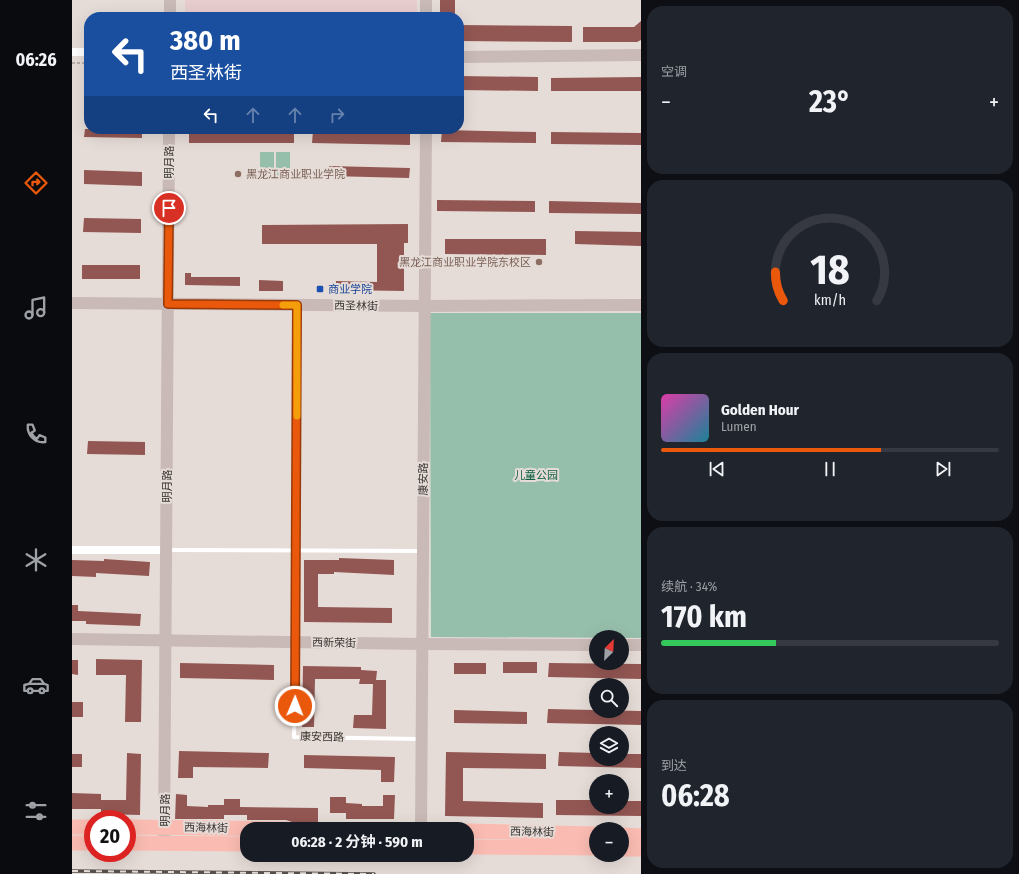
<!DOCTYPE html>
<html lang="zh">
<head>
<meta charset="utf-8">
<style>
  :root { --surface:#171b24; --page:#20242c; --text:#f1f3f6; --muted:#9ea1a6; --line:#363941; --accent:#ea580c }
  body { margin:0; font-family:"Fira Sans Condensed","Noto Sans SC",sans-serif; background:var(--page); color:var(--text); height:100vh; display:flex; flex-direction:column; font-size:15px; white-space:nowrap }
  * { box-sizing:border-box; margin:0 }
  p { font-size:13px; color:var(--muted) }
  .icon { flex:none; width:22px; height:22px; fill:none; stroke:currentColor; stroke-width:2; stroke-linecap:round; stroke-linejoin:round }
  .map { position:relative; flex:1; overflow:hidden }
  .details { display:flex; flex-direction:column; gap:6px; padding:6px; background:#0d0f14; width:378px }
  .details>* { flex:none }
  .top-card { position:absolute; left:12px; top:12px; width:380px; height:122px; border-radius:16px; box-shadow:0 4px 16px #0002; background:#1a4fa0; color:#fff; overflow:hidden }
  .needle { width:26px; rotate:24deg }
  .tools { position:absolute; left:517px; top:630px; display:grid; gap:8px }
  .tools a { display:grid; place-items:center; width:40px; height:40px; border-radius:50%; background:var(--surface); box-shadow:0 4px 16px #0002; font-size:20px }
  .speed { position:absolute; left:12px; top:810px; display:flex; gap:8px; font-size:20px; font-weight:700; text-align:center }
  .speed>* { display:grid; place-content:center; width:52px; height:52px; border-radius:50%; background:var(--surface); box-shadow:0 4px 16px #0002; line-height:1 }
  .speed .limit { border:6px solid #d22; background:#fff; color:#111 }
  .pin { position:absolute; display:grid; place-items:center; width:34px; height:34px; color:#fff; margin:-17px; border:2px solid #fff; border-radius:50%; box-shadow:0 1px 4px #0007 }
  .me { position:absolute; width:44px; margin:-22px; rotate:1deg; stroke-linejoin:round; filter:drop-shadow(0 0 3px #0008) }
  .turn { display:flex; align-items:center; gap:14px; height:84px; padding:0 20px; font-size:18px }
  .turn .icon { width:52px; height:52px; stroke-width:2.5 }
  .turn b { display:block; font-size:28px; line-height:34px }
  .lanes { display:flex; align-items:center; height:38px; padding:0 20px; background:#0003; justify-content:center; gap:20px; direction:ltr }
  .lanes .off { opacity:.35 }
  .big { font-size:30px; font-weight:700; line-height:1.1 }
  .details .widget { flex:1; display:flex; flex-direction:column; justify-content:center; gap:6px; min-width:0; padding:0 14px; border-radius:16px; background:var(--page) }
  .details .dial { align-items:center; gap:0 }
  .dial svg { height:104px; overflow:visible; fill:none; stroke:var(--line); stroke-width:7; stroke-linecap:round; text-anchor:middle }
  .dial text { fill:var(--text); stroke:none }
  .song { display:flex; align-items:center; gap:12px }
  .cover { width:48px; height:48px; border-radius:6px; background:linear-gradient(135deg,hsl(320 70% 55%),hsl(190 70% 35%)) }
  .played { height:4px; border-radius:2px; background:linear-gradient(90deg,var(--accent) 65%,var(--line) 65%) }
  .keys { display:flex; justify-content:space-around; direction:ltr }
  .heat { display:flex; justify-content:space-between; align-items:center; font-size:22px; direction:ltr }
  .charge { height:6px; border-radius:3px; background:linear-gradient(90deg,#34c759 34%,var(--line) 0) }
  .trip { position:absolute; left:168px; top:822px; width:234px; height:40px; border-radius:16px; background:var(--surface); box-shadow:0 4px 16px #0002; font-weight:700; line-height:40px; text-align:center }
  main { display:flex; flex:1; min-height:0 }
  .menu { display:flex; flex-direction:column; width:72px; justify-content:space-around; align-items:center; background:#090b0e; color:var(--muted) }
  .menu .icon { width:28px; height:28px }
  .menu .on { color:var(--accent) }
  .menu b { font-size:18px; color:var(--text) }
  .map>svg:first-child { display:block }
  .industrial { fill:#e8cdcf }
  .green { fill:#96bfab }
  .building { fill:#935753 }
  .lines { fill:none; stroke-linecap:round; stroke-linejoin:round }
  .path { stroke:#a69e9b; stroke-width:1.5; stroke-dasharray:3 2; stroke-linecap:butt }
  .lane { stroke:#fff; stroke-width:4 }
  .street { stroke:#fff; stroke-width:8 }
  .secondary { stroke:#c9bab7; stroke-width:12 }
  .highway { stroke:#fabcb2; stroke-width:15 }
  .rail-casing { stroke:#56514e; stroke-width:3.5 }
  .rail { stroke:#e6dcd7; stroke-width:2; stroke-dasharray:6; stroke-linecap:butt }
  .route-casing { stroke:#983908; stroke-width:10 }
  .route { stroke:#ea580c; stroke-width:7 }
  .slow { stroke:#f59e0b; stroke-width:7 }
  .education-dot { fill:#8d6e63; stroke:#e6dcd7; stroke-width:1.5 }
  .transit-dot { fill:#1a4fb4; stroke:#e6dcd7; stroke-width:1.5 }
  .labels { text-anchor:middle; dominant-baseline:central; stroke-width:4; stroke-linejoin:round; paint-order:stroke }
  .street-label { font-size:11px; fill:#373331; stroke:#e6dcd7 }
  .education-label { font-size:11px; fill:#785e54; stroke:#e6dcd7; text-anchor:start }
  .transit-label { font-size:11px; fill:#164399; stroke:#e6dcd7; text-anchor:start }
  .park-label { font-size:11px; fill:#0f6043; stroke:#e6dcd7 }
</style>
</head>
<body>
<main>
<nav class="menu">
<b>06:26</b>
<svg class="icon on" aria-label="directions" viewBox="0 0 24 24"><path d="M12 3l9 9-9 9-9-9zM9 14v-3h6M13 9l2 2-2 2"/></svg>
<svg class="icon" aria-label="music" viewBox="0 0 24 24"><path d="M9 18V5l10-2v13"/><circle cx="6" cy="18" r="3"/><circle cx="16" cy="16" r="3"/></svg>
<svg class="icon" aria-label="phone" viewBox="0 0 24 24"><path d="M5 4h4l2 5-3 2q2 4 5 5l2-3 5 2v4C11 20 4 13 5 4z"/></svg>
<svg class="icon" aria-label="climate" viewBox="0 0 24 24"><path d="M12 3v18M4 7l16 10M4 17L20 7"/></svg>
<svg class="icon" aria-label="car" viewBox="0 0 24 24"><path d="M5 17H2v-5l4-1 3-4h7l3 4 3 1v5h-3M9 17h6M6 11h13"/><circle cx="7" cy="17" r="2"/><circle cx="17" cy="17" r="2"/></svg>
<svg class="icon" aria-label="filters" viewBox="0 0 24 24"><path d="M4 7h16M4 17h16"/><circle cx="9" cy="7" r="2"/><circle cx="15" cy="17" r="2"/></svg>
</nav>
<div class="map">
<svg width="569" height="874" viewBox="0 0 569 874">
  <rect width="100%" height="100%" fill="#e6dcd7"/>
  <rect class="industrial" x="113" y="0" width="232" height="17"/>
  <g class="green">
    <rect x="188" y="152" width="14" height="28"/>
    <rect x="204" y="152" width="14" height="28"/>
    <polygon points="358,313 569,313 569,638 359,637"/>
  </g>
  <g class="building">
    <rect x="368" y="0" width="15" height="17"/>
    <polygon points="569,21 569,40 565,42 511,42 511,27 562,27"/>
    <polygon points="387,25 500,26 500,42 387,41"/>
    <polygon points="387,76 466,77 466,91 387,90"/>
    <polygon points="569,77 569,91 479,91 479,78"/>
    <polygon points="13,129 70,129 70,138 12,137"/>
    <rect x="117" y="129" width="105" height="14"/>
    <polygon points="370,130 464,132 464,143 369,142"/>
    <polygon points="241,131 338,133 338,145 240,143"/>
    <polygon points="479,132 569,133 569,145 479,144"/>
    <polygon points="257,166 338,168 337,178 257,176"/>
    <polygon points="12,170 70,172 70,186 12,184"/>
    <polygon points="365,200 463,201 463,212 365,211"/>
    <polygon points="477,201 569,203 569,214 477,213"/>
    <polygon points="12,218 69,219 69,233 11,232"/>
    <polygon points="336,224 336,243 332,243 332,291 264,290 264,281 305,282 305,244 190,244 190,225"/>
    <polygon points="503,231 569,232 569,246 503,244"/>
    <polygon points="373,239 474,239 474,255 373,254"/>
    <rect x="10" y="265" width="58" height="14"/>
    <polygon points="113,273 119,273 119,277 168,277 168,286 113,285"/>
    <polygon points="187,280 211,281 211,291 187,291"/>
    <polygon points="16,441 73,442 73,455 15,454"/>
    <polygon points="267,558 322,560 322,575 262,572 262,574 246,574 246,607 320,608 320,623 232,622 232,560 267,560"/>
    <polygon points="32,559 78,562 77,576 24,573 24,577 0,576 0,560 32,561"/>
    <polygon points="0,605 6,605 6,611 69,614 68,626 14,624 14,621 0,621"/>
    <polygon points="24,659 70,660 69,722 53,722 54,675 24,675"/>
    <polygon points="0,660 6,660 6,675 0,674"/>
    <rect x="431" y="662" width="34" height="11"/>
    <polygon points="108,663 202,665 202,680 108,678"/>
    <rect x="382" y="663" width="32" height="11"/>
    <polygon points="477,663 569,664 569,679 476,677"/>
    <polygon points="231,666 289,667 289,670 305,671 304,680 314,680 314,729 281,728 282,715 300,715 301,684 287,684 288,679 243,679 242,727 230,727"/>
    <rect x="0" y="702" width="11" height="15"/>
    <polygon points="476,709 569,711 569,725 475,723"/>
    <polygon points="382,710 455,712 455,724 382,723"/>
    <polygon points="107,751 197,753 196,768 121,767 121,778 106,778"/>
    <polygon points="374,752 474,754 474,769 391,768 391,801 471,803 471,818 373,816"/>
    <polygon points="487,752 524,753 524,759 550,759 550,754 569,754 569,768 486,766"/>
    <polygon points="55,753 69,754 68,815 29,814 29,809 0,809 0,793 29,794 29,800 54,800"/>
    <rect x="0" y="754" width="10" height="13"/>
    <polygon points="232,755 323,757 322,782 309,782 309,770 232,768"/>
    <polygon points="104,794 115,795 115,806 136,807 136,805 152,805 152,799 168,799 168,807 246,808 246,823 220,822 214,820 175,820 175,815 152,815 152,819 103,819"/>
    <polygon points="311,795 323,795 322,819 274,819 274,813 258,813 258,797 274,797 274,803 290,804 290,806 311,806"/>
    <polygon points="484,800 524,800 524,807 550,807 550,801 569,801 569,816 484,815"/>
  </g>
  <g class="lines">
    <polyline class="path" points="0,63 17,63"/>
    <g class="lane">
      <polyline points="225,306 224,642 222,737 348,739"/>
      <polyline points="95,550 350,551"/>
    </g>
    <g class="street">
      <polyline points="0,52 17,52"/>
      <polyline points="0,550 94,550"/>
    </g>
    <g class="secondary">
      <polyline points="354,0 354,17"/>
      <polyline points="98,17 98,0"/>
      <polyline points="387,57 569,55"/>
      <polyline points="0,303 352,306 569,305"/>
      <polyline points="0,639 350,644 524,645"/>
      <polyline points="550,645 569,645"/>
      <polyline points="349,829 354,129"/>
      <polyline points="92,844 97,129"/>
    </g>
    <g class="highway">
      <polyline points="0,827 21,827"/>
      <polyline points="55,827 214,829"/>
      <polyline points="395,831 524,834"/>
      <polyline points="550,835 569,836"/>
      <polyline points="0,843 21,843"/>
      <polyline points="55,843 175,844"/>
      <polyline points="395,847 524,848"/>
      <polyline points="550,849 569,849"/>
    </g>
    <defs>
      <polyline id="rail" points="0,871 302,874"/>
    </defs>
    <use href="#rail" class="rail-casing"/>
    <use href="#rail" class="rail"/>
  </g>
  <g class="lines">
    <defs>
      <polyline id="route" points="97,208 96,304 225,305 223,706"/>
    </defs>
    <use href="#route" class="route-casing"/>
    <use href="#route" class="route"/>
    <polyline class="slow" points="211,305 225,305 225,416"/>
  </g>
  <g class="education-dot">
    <circle cx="166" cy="174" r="4"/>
    <circle cx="467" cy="262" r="4"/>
  </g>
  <rect class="transit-dot" x="244" y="285" width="8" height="8" rx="2"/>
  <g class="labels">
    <g class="street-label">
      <text transform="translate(97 162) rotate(-90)">明月路</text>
      <text transform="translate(284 306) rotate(1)">西圣林街</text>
      <text transform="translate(351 479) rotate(-90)">康安路</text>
      <text transform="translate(95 486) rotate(-90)">明月路</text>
      <text transform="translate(262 643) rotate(1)">西新荣街</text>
      <text transform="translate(250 737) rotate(1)">康安西路</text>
      <text transform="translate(93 810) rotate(-90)">明月路</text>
      <text transform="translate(134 828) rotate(1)">西海林街</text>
      <text transform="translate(460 832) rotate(1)">西海林街</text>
    </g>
    <g class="education-label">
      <text x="174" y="174">黑龙江商业职业学院</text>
      <text x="459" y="262" text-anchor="end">黑龙江商业职业学院东校区</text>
    </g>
    <g class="transit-label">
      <text x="256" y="289">商业学院</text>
    </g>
    <g class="park-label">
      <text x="464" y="475">儿童公园</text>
    </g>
  </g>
</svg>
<div class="tools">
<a><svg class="needle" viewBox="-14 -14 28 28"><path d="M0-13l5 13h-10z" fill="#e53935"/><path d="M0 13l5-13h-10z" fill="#9ea1a6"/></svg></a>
<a><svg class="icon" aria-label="search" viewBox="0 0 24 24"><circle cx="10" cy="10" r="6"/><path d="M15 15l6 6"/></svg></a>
<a><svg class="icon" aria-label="layers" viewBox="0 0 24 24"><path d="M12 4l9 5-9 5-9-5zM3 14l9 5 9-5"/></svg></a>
<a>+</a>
<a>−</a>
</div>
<div class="speed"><div class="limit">20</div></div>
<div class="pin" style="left:97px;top:208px;background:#d93025"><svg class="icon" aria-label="arrive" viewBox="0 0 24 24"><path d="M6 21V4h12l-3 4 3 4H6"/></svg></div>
<svg class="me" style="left:223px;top:706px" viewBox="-20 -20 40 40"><circle r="17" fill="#ea580c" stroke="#fff" stroke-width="3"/><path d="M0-11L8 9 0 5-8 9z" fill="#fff"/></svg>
<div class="trip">06:28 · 2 分钟 · 590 m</div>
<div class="top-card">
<div class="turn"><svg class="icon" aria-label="left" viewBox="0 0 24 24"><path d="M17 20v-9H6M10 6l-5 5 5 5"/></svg><div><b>380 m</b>西圣林街</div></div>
<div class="lanes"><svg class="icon" aria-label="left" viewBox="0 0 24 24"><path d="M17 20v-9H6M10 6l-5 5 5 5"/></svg><svg class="icon off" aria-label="ahead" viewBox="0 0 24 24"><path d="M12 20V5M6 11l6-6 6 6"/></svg><svg class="icon off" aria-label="ahead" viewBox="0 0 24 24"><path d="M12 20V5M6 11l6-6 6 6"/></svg><svg class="icon off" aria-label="right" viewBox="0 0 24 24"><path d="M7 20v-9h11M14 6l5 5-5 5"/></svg></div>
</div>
</div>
<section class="details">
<div class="widget"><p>空调</p>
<div class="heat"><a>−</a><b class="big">23°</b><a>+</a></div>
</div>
<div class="widget dial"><svg viewBox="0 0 100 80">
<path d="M14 69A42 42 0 1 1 86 69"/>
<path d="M14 69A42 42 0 0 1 8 47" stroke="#ea580c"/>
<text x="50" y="56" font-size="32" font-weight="700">18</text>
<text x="50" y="72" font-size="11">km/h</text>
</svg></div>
<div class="widget">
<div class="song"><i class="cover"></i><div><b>Golden Hour</b><p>Lumen</p></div></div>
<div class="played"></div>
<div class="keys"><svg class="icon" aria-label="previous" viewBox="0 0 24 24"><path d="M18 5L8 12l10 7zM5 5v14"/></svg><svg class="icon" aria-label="pause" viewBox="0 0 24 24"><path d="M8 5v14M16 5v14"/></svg><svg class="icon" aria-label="next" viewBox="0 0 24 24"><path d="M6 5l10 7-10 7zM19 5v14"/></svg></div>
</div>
<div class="widget"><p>续航 · 34%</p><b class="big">170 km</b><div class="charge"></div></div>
<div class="widget"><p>到达</p><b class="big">06:28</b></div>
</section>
</main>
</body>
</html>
